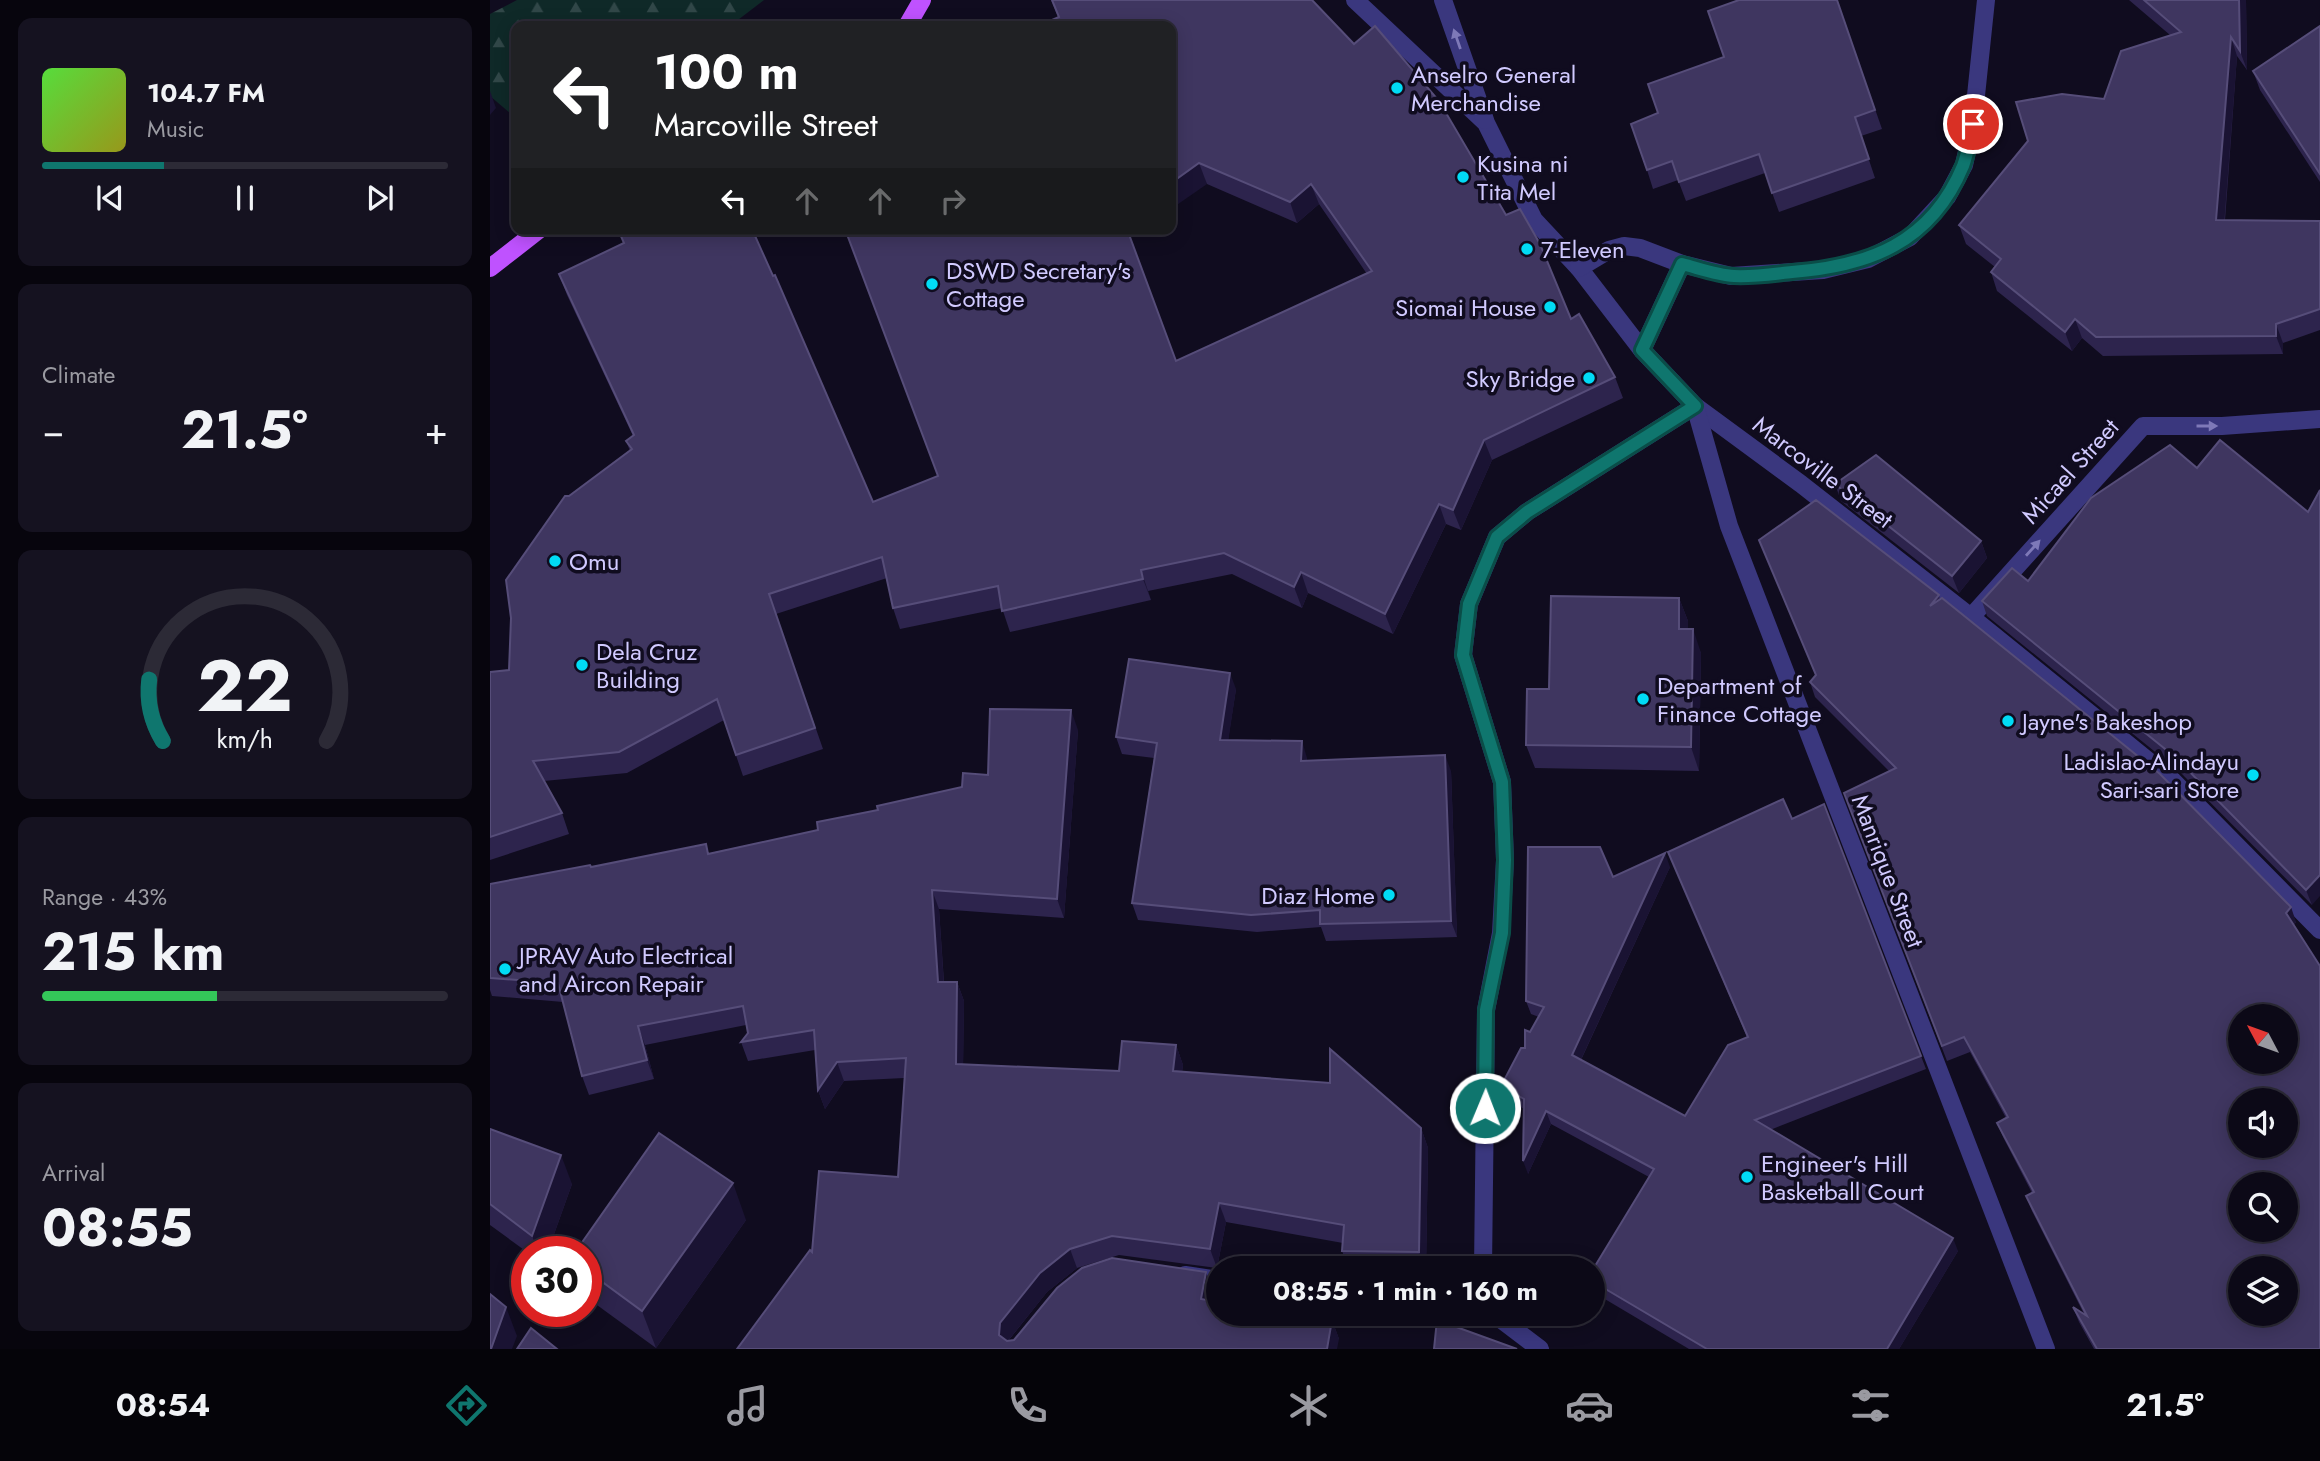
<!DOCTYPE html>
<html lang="en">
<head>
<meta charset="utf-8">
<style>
  :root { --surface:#0c0917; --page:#151220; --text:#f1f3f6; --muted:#9a9aa1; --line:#2c2a36; --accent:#0f766e }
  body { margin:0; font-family:Jost,sans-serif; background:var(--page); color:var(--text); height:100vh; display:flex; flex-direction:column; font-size:26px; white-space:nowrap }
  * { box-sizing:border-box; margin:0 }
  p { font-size:23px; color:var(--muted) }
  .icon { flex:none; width:38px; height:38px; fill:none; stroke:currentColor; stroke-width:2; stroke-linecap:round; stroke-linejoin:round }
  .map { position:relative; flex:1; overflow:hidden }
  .details { display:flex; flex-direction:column; gap:18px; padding:18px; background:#07050d; width:490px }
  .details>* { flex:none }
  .hud { position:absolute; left:21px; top:21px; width:665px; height:214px; border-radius:14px; box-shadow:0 4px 18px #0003,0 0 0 2px var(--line); background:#202124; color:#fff; overflow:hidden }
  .needle { width:46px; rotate:311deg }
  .tools { position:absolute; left:1738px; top:1004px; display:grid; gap:14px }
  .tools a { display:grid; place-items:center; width:70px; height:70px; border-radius:50%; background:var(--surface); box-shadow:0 4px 18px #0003,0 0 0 2px var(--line); font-size:35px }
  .speed { position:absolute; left:21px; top:1236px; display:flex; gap:14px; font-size:35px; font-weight:700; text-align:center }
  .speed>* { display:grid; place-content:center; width:91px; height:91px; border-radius:50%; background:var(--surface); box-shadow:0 4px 18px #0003,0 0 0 2px var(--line); line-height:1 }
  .speed .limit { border:10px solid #d22; background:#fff; color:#111 }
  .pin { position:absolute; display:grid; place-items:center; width:60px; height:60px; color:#fff; margin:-30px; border:4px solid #fff; border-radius:50%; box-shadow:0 2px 7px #0007 }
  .me { position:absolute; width:77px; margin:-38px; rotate:1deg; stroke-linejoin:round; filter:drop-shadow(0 0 5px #0008) }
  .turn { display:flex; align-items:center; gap:24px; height:147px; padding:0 28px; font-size:32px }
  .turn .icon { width:91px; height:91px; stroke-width:2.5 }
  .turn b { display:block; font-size:49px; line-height:60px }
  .lanes { display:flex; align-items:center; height:66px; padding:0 28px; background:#0003; justify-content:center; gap:35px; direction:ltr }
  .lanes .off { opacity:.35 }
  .big { font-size:52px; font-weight:700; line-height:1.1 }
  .details .widget { flex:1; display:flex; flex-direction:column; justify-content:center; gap:10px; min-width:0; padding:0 24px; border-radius:14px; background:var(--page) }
  .details .dial { align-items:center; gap:0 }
  .dial svg { height:182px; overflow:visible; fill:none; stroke:var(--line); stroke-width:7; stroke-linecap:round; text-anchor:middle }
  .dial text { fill:var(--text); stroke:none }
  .song { display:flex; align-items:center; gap:21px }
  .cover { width:84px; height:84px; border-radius:10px; background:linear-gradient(135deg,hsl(110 70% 55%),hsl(60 70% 35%)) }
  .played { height:7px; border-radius:4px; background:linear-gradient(90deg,var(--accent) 30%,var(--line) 30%) }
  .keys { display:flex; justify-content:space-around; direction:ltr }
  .heat { display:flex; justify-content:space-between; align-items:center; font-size:38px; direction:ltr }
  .charge { height:10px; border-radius:5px; background:linear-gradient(90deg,#34c759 43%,var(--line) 0) }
  .trip { position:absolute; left:716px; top:1256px; width:399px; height:70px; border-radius:35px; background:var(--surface); box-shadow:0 4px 18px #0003,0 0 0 2px var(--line); font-weight:700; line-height:70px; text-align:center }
  .tabs { display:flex; height:112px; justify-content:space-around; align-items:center; background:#050409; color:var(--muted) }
  .tabs .icon { width:49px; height:49px }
  .tabs .selected { color:var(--accent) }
  .tabs b { font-size:32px; color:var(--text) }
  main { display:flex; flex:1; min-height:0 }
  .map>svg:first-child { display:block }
  .forest { fill:url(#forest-firs) }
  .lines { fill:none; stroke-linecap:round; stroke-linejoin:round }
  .minor { stroke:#3a377e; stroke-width:18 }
  .primary { stroke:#bf52ff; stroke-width:18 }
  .wall { fill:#2d244d }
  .shaded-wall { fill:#1a1333 }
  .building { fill:#3f3660; stroke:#564d79; stroke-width:2; fill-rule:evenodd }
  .oneway { fill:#7e79b8 }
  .route-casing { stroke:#0a4d48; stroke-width:18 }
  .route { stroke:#0f766e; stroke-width:12 }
  .poi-dot { fill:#01dbf5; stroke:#100c1f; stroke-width:2.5 }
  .labels { text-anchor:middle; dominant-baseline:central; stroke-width:7; stroke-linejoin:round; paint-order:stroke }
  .poi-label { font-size:24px; fill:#d1caff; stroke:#100c1f; text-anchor:start }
  .street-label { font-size:24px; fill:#d1caff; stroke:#100c1f }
</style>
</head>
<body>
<main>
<section class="details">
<div class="widget">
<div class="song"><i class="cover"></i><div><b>104.7 FM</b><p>Music</p></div></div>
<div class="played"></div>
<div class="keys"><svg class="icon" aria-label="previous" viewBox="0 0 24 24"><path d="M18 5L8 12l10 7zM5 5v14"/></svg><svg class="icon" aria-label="pause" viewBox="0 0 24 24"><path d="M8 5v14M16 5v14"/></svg><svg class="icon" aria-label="next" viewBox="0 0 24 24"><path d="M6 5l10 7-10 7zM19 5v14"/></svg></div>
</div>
<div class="widget"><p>Climate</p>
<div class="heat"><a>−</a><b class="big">21.5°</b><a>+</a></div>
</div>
<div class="widget dial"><svg viewBox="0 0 100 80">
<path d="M14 69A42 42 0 1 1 86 69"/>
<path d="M14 69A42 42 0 0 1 8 42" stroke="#0f766e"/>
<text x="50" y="56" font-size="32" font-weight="700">22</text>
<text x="50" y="72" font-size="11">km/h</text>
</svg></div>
<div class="widget"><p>Range · 43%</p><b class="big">215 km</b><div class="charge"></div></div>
<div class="widget"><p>Arrival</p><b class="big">08:55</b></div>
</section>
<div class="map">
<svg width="1830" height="1349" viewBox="0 0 1830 1349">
  <defs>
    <pattern id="forest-firs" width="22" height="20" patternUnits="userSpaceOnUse" patternTransform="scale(1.75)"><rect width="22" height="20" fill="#0f2928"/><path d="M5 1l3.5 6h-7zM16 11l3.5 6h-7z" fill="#314748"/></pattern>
  </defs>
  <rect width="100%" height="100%" fill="#100c1f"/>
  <polygon class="forest" points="27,0 274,0 240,26 26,26 26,118 0,96 0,14"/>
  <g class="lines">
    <g class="minor">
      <polyline points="865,0 996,123 1044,220 1089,268 1152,350 1205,406 1311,484 1481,617 1683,781 1830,930"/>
      <polyline points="953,0 995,120"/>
      <polyline points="1089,268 1119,250 1134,246 1150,248 1192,264 1241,276 1333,270 1378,259 1420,237 1457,197 1474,165 1483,124 1496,0"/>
      <polyline points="1152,350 1192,264"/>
      <polyline points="1205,406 1239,526 1556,1349"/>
      <polyline points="1481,617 1653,426 1732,426 1830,419"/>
      <polyline points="993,1269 996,1010 1011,933 1015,860 1012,782 973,655 979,604 1007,537 1037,512 1205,406"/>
      <polyline points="695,1275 728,1280"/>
      <polyline points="1004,1314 1050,1349"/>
    </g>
    <g class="primary">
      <polyline points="417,26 432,0"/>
      <polyline points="0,268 50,229"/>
    </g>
  </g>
  <g class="wall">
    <polygon points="561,0 822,0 1016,215 1081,319 1125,377 1133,398 1002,460 971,530 956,524 903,634 818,593 812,608 742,574 658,591 661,600 520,632 512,608 410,629 403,608 397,578 286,614 333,749 253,776 234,720 137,773 54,781 72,813 79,834 0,860 0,672 19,670 79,496 140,451 136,441 143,436 77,295 69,274 134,243 130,234 383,502 448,476 640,236 686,361 877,274 829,204 807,223 717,184 568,17"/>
    <polygon points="1347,0 1392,129 1371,136 1385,178 1289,212 1275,173 1196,201 1188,180 1163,189 1157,170 1168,113 1234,57"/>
    <polygon points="1639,0 1756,0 1757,70 1747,56 1735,220 1830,220 1830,330 1793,343 1793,354 1613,356 1592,338 1582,351 1507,291 1501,272 1505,267 1476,244 1469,225 1614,99 1680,35"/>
    <polygon points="1830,26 1830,182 1770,90 1763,71"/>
    <polygon points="1707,468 1818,512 1822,905 1690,772 1497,616 1492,601 1538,581"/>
    <polygon points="1345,484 1491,541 1497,558 1469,593 1351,501"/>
    <polygon points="1269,540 1449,595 1450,599 1806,922 1804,925 1830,1349 1604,1349 1589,1322 1583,1307 1594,1314 1542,1211 1536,1196 1542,1193 1513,1137 1507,1123 1516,1118 1480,1052 1457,1061 1354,793 1399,771 1325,697 1320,682 1326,676"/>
    <polygon points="1189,598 1198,621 1198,629 1211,653 1209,771 1045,768 1036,745 1059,689"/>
    <polygon points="746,689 738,740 817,758 817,761 961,771 967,937 836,941 831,927 767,932 648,920 642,903 664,758 632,754 626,737"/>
    <polygon points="588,730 574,918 449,909 454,982 467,982 474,1001 473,1064 629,1071 686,1045 693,1065 692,1072 931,1128 938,1148 936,1269 859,1269 852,1251 853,1243 736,1222 727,1268 629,1255 587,1268 557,1292 518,1341 723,1291 721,1300 842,1320 849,1339 247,1349 322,1252 408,1177 414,1078 354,1081 335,1109 328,1090 325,1050 258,1061 251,1042 258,1033 256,1025 155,1045 164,1079 99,1095 92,1076 73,1002 2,996 0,990 0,884 220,853 328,830 388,810 472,787"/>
    <polygon points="1334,804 1436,1069 1280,1130 1468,1251 1409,1349 1199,1349 1103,1292 1102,1271 1159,1177 1061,1124 1038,1174 1034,1109 1016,1099 1011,1086 1035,1048 1040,1032 1049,1017 1041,1014 1036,1001 1123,877 1180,867 1091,1060 1195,1116 1257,1037 1178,852 1302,819"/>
    <polygon points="0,1129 82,1184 58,1251 37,1251 37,1252 0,1225"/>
    <polygon points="256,1220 166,1348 96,1297 96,1251"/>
  </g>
  <g class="shaded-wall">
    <polygon points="1749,0 1756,0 1757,70 1750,51"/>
    <polygon points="1741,37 1747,56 1733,238 1726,220"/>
    <polygon points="0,91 6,108 0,115"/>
    <polygon points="709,163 717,184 681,209 681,183"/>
    <polygon points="821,184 829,204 807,223 800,202"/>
    <polygon points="637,229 650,229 640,236"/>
    <polygon points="1585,319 1592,338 1582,351 1575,332"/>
    <polygon points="1786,324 1793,343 1793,354 1786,336"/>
    <polygon points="994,440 1002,460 971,530 963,510"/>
    <polygon points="949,504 956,524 903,634 895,614"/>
    <polygon points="1491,541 1497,558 1469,593 1462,576"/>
    <polygon points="651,570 661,600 653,579"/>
    <polygon points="811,572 818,593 812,608 804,587"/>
    <polygon points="1189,598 1198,621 1198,653 1189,629"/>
    <polygon points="1203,629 1211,653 1209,771 1201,747"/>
    <polygon points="740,673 746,689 736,756 730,740"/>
    <polygon points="581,710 588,730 574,918 567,899"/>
    <polygon points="812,741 817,758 817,777 811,761"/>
    <polygon points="955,755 961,771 967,937 961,921"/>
    <polygon points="1175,853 1180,867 1087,1068 1082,1055"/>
    <polygon points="1830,875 1830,896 1822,905 1816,890"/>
    <polygon points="442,890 449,909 455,1001 448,982"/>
    <polygon points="1801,907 1806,922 1801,928 1796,913"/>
    <polygon points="467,982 474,1001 473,1083 466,1064"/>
    <polygon points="148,1026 155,1045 164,1079 157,1060"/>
    <polygon points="686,1045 693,1065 690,1090 683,1071"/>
    <polygon points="347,1062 354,1081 335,1109 328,1090"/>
    <polygon points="1056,1111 1061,1124 1038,1174 1033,1161"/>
    <polygon points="931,1128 938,1148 936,1269 929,1252"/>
    <polygon points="71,1155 82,1184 58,1251 48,1251 42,1236"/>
    <polygon points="243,1183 256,1220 166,1348 152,1311"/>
    <polygon points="729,1203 736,1222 727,1268 720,1249"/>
    <polygon points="1463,1238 1468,1251 1409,1349 1397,1349"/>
    <polygon points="580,1249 587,1268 557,1292 517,1342 509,1335 510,1323 550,1273"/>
    <polygon points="716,1272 723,1291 718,1318 711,1299"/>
    <polygon points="16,1307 27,1336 22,1349 1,1349"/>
    <polygon points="842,1320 849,1339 847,1349 837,1349"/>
  </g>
  <g class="building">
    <polygon points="562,0 822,0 864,44 885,26 949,101 1016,215 1030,209 1050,244 1081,319 1089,314 1125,377 994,440 963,510 949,504 895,614 811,572 804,587 734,553 651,570 653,579 512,611 508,586 403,608 392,557 279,594 325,728 246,755 227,699 129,752 43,761 72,813 0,837 0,672 19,670 21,618 16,580 75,496 79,496 142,449 136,441 144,435 69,274 134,243 130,234 139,229 262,229 283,276 285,275 383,502 448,476 355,229 637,229 686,361 882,271 821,184 800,202 709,163 681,183 681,26 548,26 569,17"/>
    <polygon points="1249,0 1347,0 1385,110 1365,117 1379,159 1282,193 1269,154 1189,182 1182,161 1157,170 1141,124 1168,113 1158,84 1234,57 1218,11"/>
    <polygon points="1654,0 1749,0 1750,51 1741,37 1726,220 1830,221 1830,309 1786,324 1786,336 1606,337 1585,319 1575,332 1501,272 1511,259 1469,225 1538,141 1526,102 1572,94 1614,99 1631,51 1691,32"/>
    <polygon points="1830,26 1830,174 1763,71"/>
    <polygon points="1730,440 1818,512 1830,490 1830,875 1816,890 1685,757 1492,601 1522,568 1538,581 1601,498 1680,445 1707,468"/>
    <polygon points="1386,455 1491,541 1462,576 1345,484"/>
    <path d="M1326,500L1449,595L1440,606L1452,598L1670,774L1801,907L1796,913L1830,966V1349H1607L1583,1307L1597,1316L1536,1196L1544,1192L1507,1123L1518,1117L1474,1037L1452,1046L1354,793L1406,768L1320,682L1326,675L1269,540ZM1750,1017H1796V1062H1750ZM1750,1101H1796V1146H1750ZM1750,1185H1796V1230H1750ZM1750,1269H1796V1314H1750Z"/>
    <polygon points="1061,596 1189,598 1189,629 1203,629 1201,747 1036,745 1037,689 1059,689"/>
    <polygon points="639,659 740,673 730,740 812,741 811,761 955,755 961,921 830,924 830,910 761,915 642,903 667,743 626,737"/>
    <polygon points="500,709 581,710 567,899 442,890 448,982 467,982 466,1064 629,1071 632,1041 686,1045 683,1071 840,1083 840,1049 931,1128 929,1252 852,1251 854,1225 729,1203 720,1249 622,1236 580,1249 550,1273 510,1323 509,1335 517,1341 524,1340 567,1288 592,1268 622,1258 716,1272 711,1299 728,1302 728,1314 805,1314 842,1320 837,1349 247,1349 320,1250 322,1252 329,1171 408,1177 416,1058 347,1062 328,1090 324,1030 251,1042 258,1033 253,1006 148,1026 157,1060 92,1076 68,983 0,978 0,884 100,865 101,867 216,844 218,854 328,830 327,822 388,810 387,806 472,787 473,773 498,775"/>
    <polygon points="1293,799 1302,819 1334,804 1431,1056 1265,1120 1463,1238 1397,1349 1217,1349 1102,1281 1102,1271 1164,1169 1056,1111 1033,1161 1034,1099 1011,1086 1031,1048 1035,1048 1035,1030 1040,1032 1054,1007 1036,1001 1038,847 1110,847 1123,877 1175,853 1082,1055 1195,1116 1238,1045 1258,1037 1178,852"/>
    <polygon points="0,1129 71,1155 42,1236 0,1204"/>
    <polygon points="169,1133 243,1183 152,1311 96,1270 96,1251 86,1251"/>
    <polygon points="0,1294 16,1307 1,1349 0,1349"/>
    <polygon points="947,1320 1027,1349 944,1349"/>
    <polygon points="41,1328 67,1349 27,1349"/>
  </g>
  <defs><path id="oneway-solid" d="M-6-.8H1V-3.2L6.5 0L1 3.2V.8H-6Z" transform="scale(1.75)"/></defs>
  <g class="oneway">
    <use href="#oneway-solid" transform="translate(967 39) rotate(-109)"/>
    <use href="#oneway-solid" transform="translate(1717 426)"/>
    <use href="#oneway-solid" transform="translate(1543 548) rotate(-48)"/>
  </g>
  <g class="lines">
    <defs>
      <path id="route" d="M995,1108L996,1010L1012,933L1015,860L1012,782L973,655L979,604L1007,537L1037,512L1205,406L1152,350L1192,264C1208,268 1227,275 1244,276C1264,277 1283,274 1302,272C1379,266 1441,243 1473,166C1478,153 1480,138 1483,124"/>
    </defs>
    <use href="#route" class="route-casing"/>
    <use href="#route" class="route"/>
  </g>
  <g class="poi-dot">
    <circle cx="907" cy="88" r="7"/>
    <circle cx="973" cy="177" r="7"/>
    <circle cx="1037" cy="249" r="7"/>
    <circle cx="442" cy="284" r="7"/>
    <circle cx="1060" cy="307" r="7"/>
    <circle cx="1099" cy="378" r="7"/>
    <circle cx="65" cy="561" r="7"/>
    <circle cx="92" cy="665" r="7"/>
    <circle cx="1153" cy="699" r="7"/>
    <circle cx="1518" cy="721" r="7"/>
    <circle cx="1763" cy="775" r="7"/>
    <circle cx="899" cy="895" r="7"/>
    <circle cx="15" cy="969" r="7"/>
    <circle cx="1257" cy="1177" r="7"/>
  </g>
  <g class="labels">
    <g class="poi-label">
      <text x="921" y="74">Anselro General<tspan x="921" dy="28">Merchandise</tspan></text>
      <text x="987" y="163">Kusina ni<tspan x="987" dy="28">Tita Mel</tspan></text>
      <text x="1051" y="249">7-Eleven</text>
      <text x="456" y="270">DSWD Secretary's<tspan x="456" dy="28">Cottage</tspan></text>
      <text x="1046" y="307" text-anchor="end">Siomai House</text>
      <text x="1085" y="378" text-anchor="end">Sky Bridge</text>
      <text x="79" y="561">Omu</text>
      <text x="106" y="651">Dela Cruz<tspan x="106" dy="28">Building</tspan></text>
      <text x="1167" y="685">Department of<tspan x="1167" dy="28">Finance Cottage</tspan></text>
      <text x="1532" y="721">Jayne's Bakeshop</text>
      <text x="1749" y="761" text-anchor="end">Ladislao-Alindayu<tspan x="1749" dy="28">Sari-sari Store</tspan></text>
      <text x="885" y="895" text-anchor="end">Diaz Home</text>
      <text x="29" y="955">JPRAV Auto Electrical<tspan x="29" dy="28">and Aircon Repair</tspan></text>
      <text x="1271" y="1163">Engineer's Hill<tspan x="1271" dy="28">Basketball Court</tspan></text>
    </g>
    <g class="street-label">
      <text transform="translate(1580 471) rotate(-48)">Micael Street</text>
      <text transform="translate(1333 472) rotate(37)">Marcoville Street</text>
      <text transform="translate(1398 871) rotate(69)">Manrique Street</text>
    </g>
  </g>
</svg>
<div class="tools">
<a><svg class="needle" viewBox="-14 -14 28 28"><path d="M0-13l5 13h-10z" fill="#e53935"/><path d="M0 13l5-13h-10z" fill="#9a9aa1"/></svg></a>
<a><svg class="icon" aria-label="sound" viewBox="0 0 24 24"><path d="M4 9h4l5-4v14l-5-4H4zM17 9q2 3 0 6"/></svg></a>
<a><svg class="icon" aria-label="search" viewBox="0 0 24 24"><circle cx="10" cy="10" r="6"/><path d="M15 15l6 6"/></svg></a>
<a><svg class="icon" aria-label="layers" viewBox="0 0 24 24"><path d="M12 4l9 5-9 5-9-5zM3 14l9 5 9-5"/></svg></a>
</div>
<div class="speed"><div class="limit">30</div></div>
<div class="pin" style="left:1483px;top:124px;background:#d93025"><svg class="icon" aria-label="arrive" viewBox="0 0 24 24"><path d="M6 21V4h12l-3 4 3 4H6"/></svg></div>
<svg class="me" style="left:995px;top:1108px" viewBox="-20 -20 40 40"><circle r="17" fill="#0f766e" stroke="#fff" stroke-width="3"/><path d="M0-11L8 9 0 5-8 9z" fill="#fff"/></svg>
<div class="trip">08:55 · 1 min · 160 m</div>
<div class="hud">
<div class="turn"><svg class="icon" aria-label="left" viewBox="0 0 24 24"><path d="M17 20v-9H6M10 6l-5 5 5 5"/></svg><div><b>100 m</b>Marcoville Street</div></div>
<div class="lanes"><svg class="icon" aria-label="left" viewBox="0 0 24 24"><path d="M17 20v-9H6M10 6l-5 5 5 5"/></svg><svg class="icon off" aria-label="ahead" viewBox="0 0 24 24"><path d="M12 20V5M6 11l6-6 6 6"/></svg><svg class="icon off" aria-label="ahead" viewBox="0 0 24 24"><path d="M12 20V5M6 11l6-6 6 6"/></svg><svg class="icon off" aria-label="right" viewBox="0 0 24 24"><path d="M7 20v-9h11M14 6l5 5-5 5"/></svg></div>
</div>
</div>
</main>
<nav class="tabs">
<b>08:54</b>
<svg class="icon selected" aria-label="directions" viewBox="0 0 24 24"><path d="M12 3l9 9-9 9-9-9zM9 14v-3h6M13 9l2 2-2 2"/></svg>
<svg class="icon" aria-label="music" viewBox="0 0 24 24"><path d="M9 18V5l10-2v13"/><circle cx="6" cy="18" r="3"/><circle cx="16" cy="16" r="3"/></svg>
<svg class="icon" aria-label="phone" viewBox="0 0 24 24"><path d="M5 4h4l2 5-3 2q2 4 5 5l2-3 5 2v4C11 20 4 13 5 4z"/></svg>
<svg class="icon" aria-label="climate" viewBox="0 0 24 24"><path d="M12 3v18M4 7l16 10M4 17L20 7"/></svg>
<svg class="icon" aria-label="car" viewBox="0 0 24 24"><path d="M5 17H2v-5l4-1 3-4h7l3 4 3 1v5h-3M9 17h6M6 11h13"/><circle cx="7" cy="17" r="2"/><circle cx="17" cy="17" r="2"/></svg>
<svg class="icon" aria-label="filters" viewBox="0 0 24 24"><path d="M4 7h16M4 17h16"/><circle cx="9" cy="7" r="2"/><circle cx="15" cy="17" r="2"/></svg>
<b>21.5°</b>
</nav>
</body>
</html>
